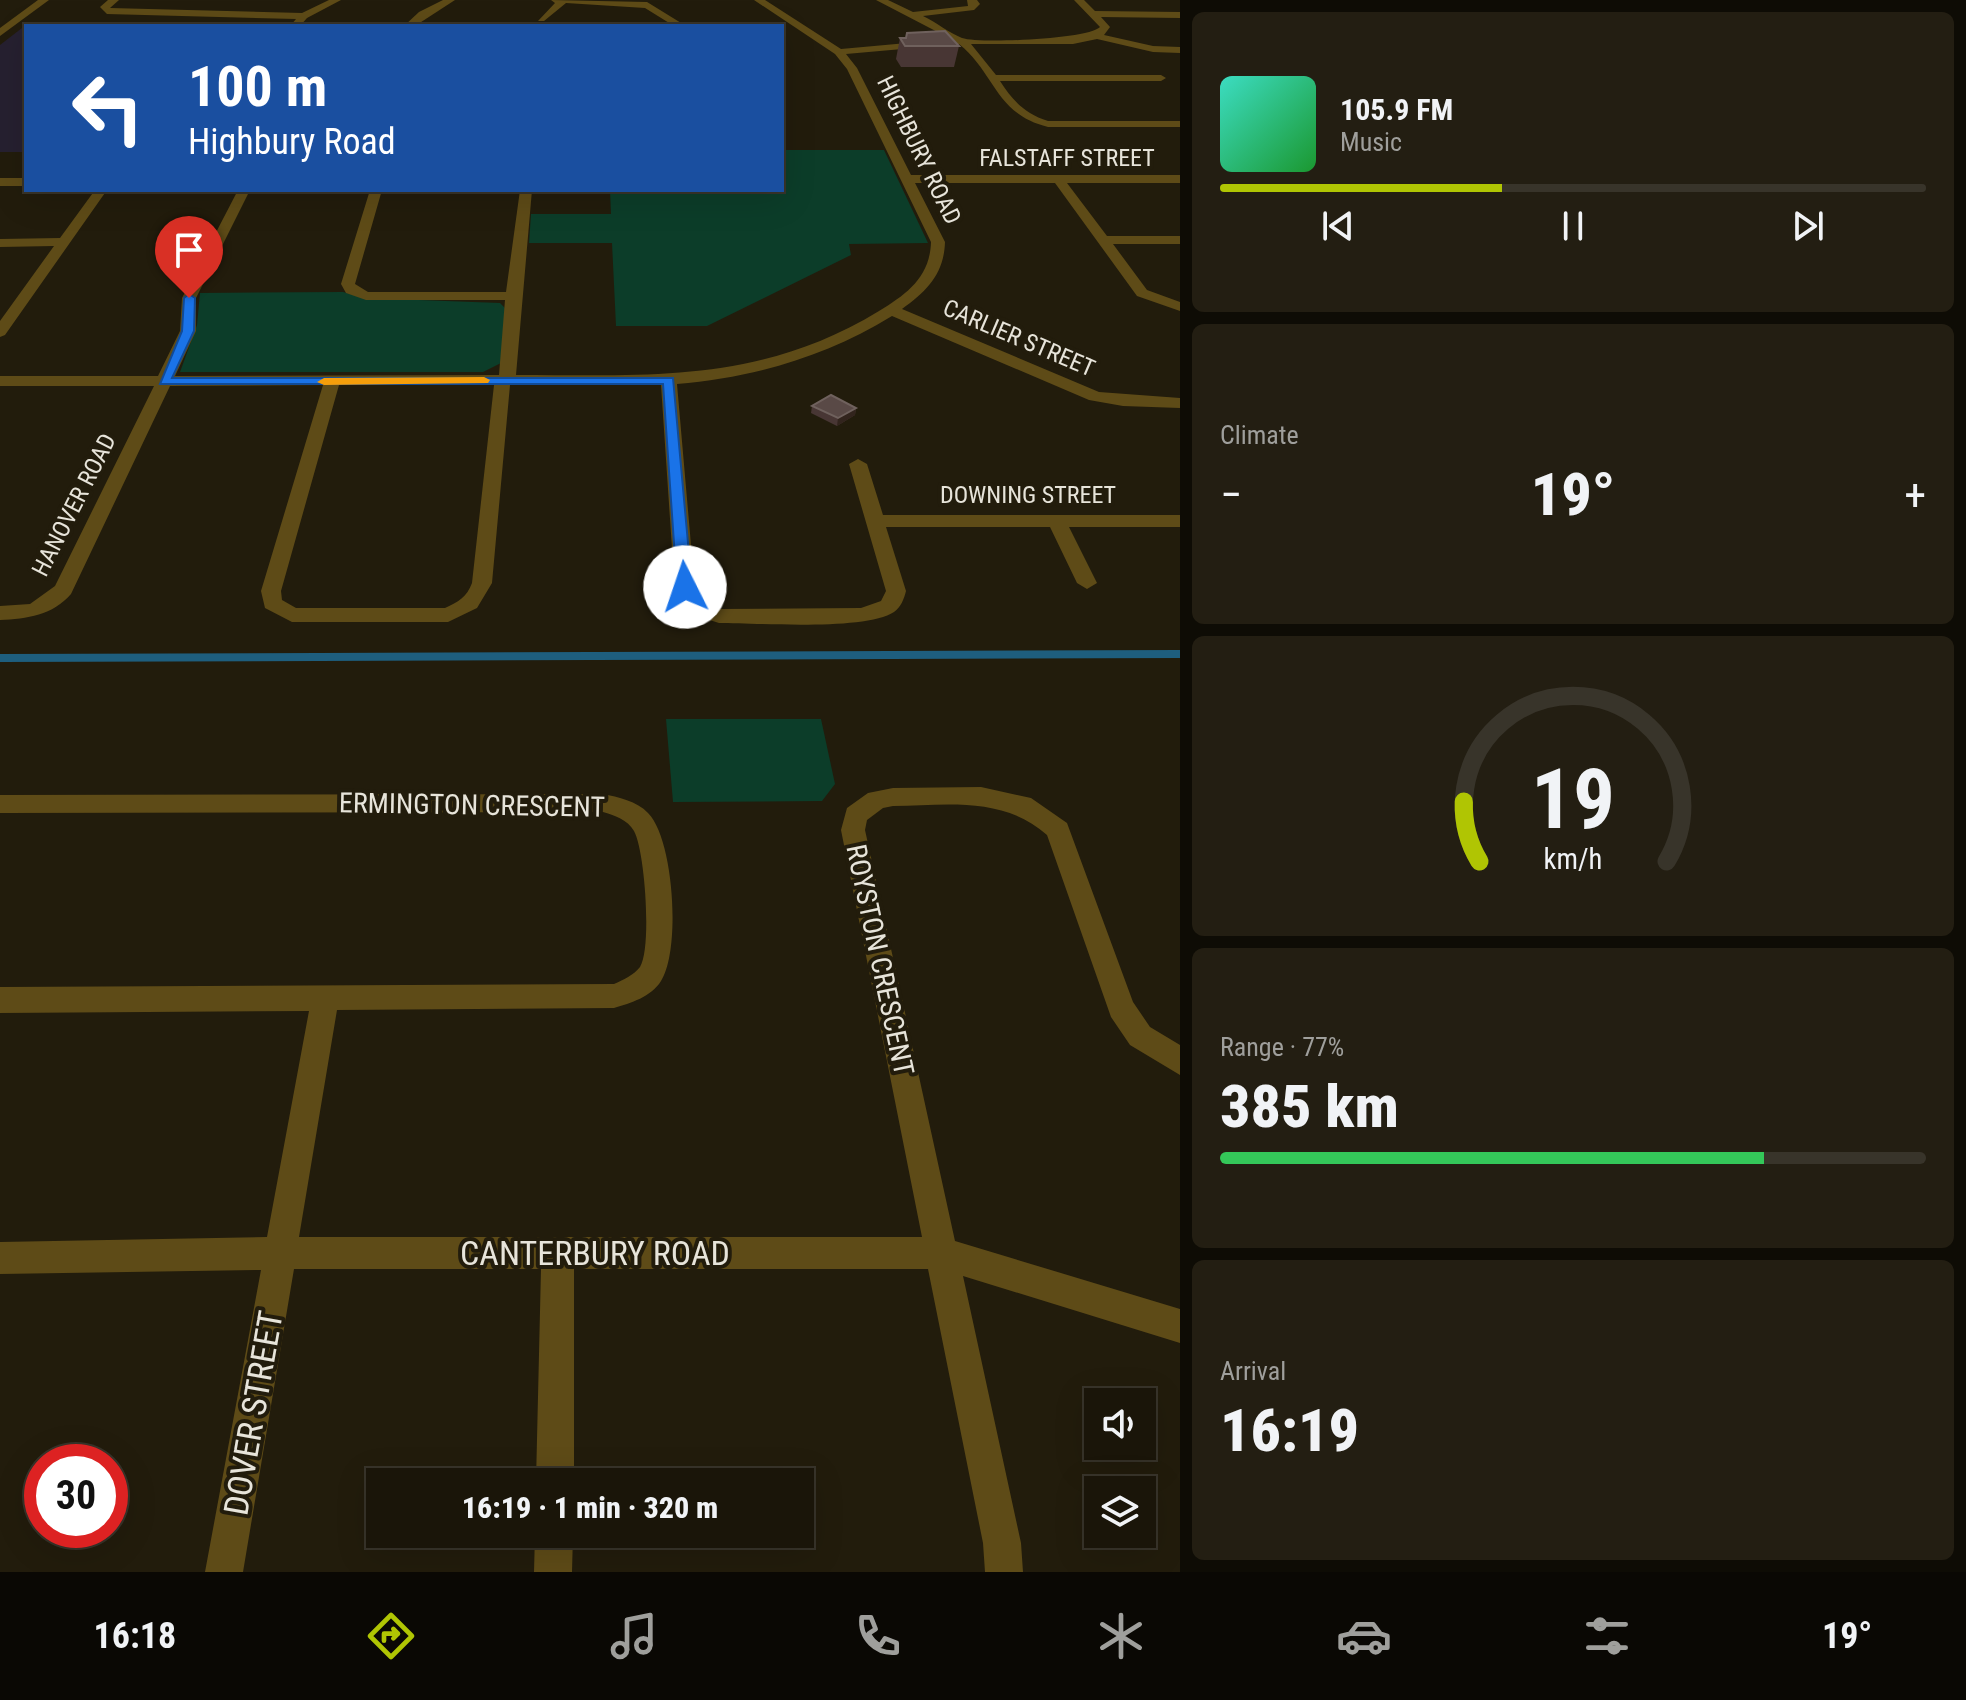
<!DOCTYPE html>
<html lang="en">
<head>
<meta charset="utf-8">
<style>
  :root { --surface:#1a1509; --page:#231e12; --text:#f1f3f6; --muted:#9f9f9c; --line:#38342a; --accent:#b0c503 }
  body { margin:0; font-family:"Roboto Condensed",sans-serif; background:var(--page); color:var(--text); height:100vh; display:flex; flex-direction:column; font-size:30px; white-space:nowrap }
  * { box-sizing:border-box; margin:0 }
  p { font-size:26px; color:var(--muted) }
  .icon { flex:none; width:44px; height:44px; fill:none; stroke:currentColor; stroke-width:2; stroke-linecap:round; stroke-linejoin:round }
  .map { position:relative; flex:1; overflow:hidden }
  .drawer { display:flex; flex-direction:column; gap:12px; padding:12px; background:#0e0c05; width:786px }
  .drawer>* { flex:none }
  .guide { position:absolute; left:24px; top:24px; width:760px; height:168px; border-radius:0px; box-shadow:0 8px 32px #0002,0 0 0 2px var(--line); background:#1a4fa0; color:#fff; overflow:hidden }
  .tools { position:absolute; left:1084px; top:1388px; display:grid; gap:16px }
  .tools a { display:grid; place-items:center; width:72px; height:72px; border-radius:0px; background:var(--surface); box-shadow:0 8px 32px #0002,0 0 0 2px var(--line); font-size:40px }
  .speed { position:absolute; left:24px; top:1444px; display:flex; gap:16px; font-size:40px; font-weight:700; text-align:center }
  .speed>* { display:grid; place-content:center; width:104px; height:104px; border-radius:50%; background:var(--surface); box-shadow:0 8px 32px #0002,0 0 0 2px var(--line); line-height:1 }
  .speed .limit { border:12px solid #d22; background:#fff; color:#111 }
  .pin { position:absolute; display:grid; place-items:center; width:68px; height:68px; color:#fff; margin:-82px -34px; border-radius:50% 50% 50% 0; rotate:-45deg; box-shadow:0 0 8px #0007 }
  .pin .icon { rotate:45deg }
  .me { position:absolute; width:88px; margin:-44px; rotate:356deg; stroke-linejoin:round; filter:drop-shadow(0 0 6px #0008) }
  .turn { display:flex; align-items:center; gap:28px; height:168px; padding:0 32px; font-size:36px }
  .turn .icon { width:104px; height:104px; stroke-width:2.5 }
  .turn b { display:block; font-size:56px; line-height:68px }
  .big { font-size:60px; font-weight:800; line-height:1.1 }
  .drawer .card { flex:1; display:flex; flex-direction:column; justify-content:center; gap:12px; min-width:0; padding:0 28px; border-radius:12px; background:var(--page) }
  .drawer .dial { align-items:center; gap:0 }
  .dial svg { height:208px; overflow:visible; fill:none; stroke:var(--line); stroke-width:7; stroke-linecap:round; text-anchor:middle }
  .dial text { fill:var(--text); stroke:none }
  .song { display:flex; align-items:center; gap:24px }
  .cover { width:96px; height:96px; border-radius:12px; background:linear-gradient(135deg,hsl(170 70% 55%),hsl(130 70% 35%)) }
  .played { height:8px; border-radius:4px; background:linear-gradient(90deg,var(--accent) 40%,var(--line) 40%) }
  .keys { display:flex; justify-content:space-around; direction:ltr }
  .heat { display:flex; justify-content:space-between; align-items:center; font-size:44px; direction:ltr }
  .charge { height:12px; border-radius:6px; background:linear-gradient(90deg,#34c759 77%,var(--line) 0) }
  .trip { position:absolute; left:366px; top:1468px; width:448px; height:80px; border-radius:0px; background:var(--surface); box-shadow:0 8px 32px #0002,0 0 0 2px var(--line); font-weight:800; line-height:80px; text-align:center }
  .dock { display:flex; height:128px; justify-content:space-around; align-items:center; background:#0a0804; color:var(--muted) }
  .dock .icon { width:56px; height:56px }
  .dock .selected { color:var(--accent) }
  .dock b { font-size:36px; color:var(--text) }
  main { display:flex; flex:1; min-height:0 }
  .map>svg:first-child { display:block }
  .education { fill:#262030 }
  .green { fill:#0c3d29 }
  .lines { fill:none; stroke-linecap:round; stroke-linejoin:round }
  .stream { stroke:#1e5e7e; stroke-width:8 }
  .minor { fill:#5e4b17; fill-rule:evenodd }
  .wall { fill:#483634 }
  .shaded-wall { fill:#32241d }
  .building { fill:#594946; stroke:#6f615d; stroke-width:2 }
  .route { fill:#1a73e8; stroke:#114b97; stroke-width:2 }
  .slow { fill:#f59e0b }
  .labels { text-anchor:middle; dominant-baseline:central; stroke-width:8; stroke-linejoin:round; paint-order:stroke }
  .far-street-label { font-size:24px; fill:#e7e4da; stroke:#221c0c }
  .street-label { font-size:28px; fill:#e7e4da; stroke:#221c0c }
  .near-street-label { font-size:34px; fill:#e7e4da; stroke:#221c0c }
</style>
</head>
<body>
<main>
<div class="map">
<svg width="1180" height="1572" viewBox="0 0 1180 1572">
  <rect width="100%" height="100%" fill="#221c0c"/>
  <polygon class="education" points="22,28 26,28 26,152 0,152 0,45"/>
  <g class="green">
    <polygon points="782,150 884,150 928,243 849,244 851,255 707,326 616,326 612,243 529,243 531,214 611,214 610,190 782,190"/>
    <polygon points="343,292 365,298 500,303 505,308 501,363 483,372 180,372 197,325 200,293"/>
    <polygon points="666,719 821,719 835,784 822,801 673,802"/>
  </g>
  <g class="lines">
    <polyline class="stream" points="0,658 1180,654"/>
    <g class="minor">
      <polygon points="38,0 49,0 0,36 0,28"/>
      <polygon points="108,0 119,0 110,8 302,13 329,0 341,0 307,18 300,26 290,26 296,19 107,14 100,7"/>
      <polygon points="443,0 455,0 415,26 404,26 419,12"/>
      <polygon points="551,0 647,2 686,26 674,26 645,8 566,3 544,21 538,21 555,3"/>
      <path d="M754,0H765L841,49L951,39L876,0H888L913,12L968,6L967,0H977L980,4L974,10L923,16C936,22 949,33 962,38C980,44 1089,39 1100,27L1074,0H1084L1095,11L1180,12V18L1101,17L1110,27L1104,35L1153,46L1180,47V53L1153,52L1097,39L1073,44H971L996,75H1161L1166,78L1161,81H1000C1013,101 1025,114 1048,121H1180V127H1048C995,114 996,74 959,44L846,54L857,68L911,175H1180V183H1067L1107,236H1180V244H1113L1147,290L1180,302V311L1137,296L1055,183H915L945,242C944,274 927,291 902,309L1099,392L1180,398V408L1123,406L1089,400L892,316C825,357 755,377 677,384L695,591L711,606L720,609L861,608L881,601L886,591L849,464L858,459L867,464L883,515H1180V527H1069L1097,583L1087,589L1077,583L1050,527H886L906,591C904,599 901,607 894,612C866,631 756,623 719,623L697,616L675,593L661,385H510L492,583L477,608L448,622H292L265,608L261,591L323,385L170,386L71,594C53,615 27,619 0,620V606L30,604L55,586L154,386H0V376H158L180,331L182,298L238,190H250L196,298V331L175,376L499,375L505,300H366L346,293L341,284L370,190H382L355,284L368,292H506L520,190H532L516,375C649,375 759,384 879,311C907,294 930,277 931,242L847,69L835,54ZM339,385H494L472,583C467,597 458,602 445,608H296L282,600L281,591Z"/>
      <rect x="0" y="178" width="26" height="8"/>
      <polygon points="95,190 107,190 5,335 0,337 0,321 54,246 0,247 0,239 60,238"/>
      <path d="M981,787L1031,798L1067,823L1133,1002L1150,1027L1180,1045V1075L1130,1045L1111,1017L1047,835C1003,796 948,805 893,806L883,808L867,820L865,830L955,1241L1180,1309V1343L963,1276L1021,1543L1023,1572H985L983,1543L928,1269H574V1482H536L541,1269H294L243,1572H205L261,1270L0,1274V1242L267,1237L309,1011L0,1013V987L614,984C623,980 634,975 640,967C652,948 645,851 634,831C628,820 614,815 603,812L0,813V795L603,794C618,797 637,801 648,813C674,839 681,950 661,981C651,997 631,1003 614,1008L337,1010L299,1237H922L841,830L847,808L868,793L893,788Z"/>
      <polygon points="535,1534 573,1534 572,1572 534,1572"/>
    </g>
  </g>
  <g class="wall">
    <polygon points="900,38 959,46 954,67 901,67 896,59"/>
    <polygon points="812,406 856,408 855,415 837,426 811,413"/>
  </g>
  <polygon class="shaded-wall" points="856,408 855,415 837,426 838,418"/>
  <g class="building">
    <polygon points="945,31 959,46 905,46 900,38 906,38 907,33"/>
    <polygon points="831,395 856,408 838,418 812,406"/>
  </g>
  <polygon class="route" points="189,294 195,298 194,331 172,378 673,378 692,587 685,592 677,587 663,384 160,384 182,331 184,298"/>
  <polygon class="slow" points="484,377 490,380 488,383 324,385 317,382 324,378"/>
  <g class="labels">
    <g class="far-street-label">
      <text transform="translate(919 150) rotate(64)">HIGHBURY ROAD</text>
      <text x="1067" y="158">FALSTAFF STREET</text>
      <text transform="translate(1019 338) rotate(23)">CARLIER STREET</text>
      <text x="1028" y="495">DOWNING STREET</text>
      <text transform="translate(74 505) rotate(-63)">HANOVER ROAD</text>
    </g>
    <g class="street-label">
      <text transform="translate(472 805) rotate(1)">ERMINGTON CRESCENT</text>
      <text transform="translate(880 960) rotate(78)">ROYSTON CRESCENT</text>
    </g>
    <g class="near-street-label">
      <text x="595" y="1253">CANTERBURY ROAD</text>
      <text transform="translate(253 1413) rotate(-80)">DOVER STREET</text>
    </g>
  </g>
</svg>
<div class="tools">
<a><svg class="icon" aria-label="sound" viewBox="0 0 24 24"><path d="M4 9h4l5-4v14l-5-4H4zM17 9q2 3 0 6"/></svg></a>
<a><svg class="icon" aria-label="layers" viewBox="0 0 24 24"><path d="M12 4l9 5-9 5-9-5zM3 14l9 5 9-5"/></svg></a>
</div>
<div class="speed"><div class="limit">30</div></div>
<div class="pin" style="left:189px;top:298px;background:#d93025"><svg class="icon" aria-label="arrive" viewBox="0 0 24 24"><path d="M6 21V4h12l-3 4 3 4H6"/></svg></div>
<svg class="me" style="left:685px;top:587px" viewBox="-20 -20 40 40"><circle r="19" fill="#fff"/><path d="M0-13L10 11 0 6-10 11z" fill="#1a73e8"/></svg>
<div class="trip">16:19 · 1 min · 320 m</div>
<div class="guide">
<div class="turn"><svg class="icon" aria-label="left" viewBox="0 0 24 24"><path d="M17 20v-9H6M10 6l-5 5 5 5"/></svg><div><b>100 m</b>Highbury Road</div></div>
</div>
</div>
<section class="drawer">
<div class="card">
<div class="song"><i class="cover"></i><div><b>105.9 FM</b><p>Music</p></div></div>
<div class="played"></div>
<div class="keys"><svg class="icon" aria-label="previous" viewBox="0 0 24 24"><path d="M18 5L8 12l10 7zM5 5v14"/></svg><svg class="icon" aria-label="pause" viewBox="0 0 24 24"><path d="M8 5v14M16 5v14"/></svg><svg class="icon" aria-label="next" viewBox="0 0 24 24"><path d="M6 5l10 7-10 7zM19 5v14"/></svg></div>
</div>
<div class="card"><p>Climate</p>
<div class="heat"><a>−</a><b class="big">19°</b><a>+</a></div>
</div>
<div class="card dial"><svg viewBox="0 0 100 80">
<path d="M14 69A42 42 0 1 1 86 69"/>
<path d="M14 69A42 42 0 0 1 8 46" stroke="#b0c503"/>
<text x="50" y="56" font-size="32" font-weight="700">19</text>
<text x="50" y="72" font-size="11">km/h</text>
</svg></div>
<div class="card"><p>Range · 77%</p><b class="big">385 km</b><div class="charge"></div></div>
<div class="card"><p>Arrival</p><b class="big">16:19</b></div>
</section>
</main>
<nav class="dock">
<b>16:18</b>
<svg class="icon selected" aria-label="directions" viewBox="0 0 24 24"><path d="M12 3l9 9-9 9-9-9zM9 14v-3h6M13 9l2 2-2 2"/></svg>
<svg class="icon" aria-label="music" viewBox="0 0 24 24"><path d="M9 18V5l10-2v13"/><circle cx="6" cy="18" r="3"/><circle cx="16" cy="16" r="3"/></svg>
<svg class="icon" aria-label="phone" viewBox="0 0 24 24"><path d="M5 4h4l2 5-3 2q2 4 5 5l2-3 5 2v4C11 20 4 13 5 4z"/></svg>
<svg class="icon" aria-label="climate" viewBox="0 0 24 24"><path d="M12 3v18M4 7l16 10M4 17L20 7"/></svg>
<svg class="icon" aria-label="car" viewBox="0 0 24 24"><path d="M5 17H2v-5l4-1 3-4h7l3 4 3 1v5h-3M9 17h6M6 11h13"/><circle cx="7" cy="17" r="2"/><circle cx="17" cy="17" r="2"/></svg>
<svg class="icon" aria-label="filters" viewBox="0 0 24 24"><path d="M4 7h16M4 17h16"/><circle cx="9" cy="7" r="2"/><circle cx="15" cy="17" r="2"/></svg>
<b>19°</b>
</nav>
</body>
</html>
